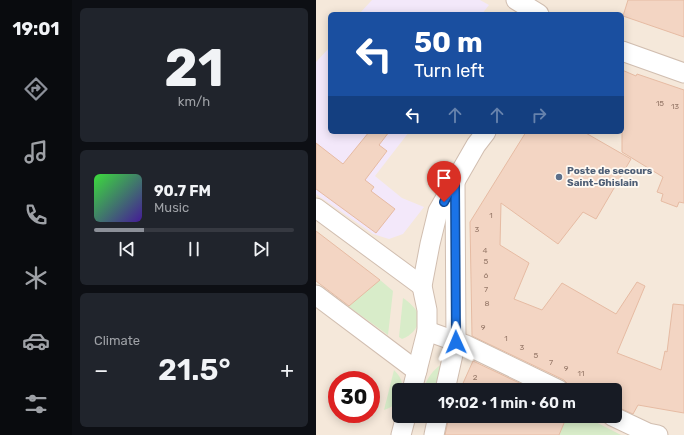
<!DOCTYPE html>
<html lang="en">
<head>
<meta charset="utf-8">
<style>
  :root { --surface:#171b24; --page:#20242c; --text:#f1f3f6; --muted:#9ea1a6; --line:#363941; --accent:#8c9099 }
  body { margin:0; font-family:Rubik,sans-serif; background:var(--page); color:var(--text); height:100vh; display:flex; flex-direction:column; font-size:15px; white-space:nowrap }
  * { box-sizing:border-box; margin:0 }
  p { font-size:13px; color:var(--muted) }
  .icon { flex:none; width:22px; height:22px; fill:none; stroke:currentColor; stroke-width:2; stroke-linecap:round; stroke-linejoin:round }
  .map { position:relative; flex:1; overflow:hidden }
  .details { display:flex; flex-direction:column; gap:8px; padding:8px; background:#0d0f14; width:244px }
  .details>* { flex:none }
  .top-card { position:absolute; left:12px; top:12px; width:296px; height:122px; border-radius:6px; box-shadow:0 2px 10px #0003; background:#1a4fa0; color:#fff; overflow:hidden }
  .speed { position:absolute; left:12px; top:371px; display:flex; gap:8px; font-size:20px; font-weight:700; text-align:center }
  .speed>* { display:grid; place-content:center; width:52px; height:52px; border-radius:50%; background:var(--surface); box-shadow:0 2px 10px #0003; line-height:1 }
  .speed .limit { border:6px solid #d22; background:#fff; color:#111 }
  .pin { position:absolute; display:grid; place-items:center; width:34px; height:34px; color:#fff; margin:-41px -17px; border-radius:50% 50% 50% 0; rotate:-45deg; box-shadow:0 0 4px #0007 }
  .pin .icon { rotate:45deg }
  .me { position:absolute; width:44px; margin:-22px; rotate:359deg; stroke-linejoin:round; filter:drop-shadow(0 0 3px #0008) }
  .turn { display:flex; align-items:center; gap:14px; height:84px; padding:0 20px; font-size:18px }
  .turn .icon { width:52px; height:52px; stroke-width:2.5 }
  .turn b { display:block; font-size:28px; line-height:34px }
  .lanes { display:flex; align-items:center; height:38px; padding:0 20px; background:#0003; justify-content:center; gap:20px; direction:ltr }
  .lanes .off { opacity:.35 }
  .big { font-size:30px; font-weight:600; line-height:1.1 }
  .details .card { flex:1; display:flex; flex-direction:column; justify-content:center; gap:6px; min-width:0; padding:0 14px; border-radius:6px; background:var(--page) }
  .details .dial { align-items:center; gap:0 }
  .dial b { font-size:52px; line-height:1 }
  .song { display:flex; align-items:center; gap:12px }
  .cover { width:48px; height:48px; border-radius:6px; background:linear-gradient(135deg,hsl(120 70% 55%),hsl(260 70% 35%)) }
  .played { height:4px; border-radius:2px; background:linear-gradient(90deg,var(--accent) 25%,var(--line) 25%) }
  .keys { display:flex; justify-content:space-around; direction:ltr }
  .heat { display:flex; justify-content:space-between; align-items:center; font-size:22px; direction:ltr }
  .trip { position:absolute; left:76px; top:383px; width:230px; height:40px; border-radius:6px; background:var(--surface); box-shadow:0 2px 10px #0003; font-weight:600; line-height:40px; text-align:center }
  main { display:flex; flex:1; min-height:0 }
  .menu { display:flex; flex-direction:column; width:72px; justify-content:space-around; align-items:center; background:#090b0e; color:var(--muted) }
  .menu .icon { width:28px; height:28px }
  .menu .current { color:var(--accent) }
  .menu b { font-size:18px; color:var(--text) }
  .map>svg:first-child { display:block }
  .residential { fill:#f5e8da; fill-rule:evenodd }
  .education { fill:#f3e8fa }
  .green { fill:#d8ecc9 }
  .building { fill:#f3d5c3; stroke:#e6bba3 }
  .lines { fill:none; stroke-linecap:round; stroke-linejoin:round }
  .street-casing { stroke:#d1beb0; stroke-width:21 }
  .street { stroke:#fff; stroke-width:19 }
  .route-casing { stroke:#114b97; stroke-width:10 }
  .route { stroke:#1a73e8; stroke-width:7 }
  .service-dot { fill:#5c6f8a; stroke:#fffaf3; stroke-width:1.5 }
  .labels { text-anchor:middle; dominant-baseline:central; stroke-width:3.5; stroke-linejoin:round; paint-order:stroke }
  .number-label { font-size:8px; fill:#987a6a }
  .service-label { font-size:10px; font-weight:bold; fill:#4e5e75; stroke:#fffaf3; text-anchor:start }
</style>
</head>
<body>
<main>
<nav class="menu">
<b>19:01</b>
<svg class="icon current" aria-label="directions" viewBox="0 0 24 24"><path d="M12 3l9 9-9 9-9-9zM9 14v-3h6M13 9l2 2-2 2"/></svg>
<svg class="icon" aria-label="music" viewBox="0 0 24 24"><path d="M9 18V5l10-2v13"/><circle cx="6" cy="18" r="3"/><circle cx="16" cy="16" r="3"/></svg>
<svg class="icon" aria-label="phone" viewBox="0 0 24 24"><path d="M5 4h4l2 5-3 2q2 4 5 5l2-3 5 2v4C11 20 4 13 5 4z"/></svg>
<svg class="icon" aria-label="climate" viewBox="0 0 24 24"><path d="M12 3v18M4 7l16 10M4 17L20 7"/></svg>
<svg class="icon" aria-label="car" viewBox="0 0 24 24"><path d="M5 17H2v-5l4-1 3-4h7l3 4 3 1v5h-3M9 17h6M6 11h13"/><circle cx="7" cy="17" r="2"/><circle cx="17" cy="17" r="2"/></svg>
<svg class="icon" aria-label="filters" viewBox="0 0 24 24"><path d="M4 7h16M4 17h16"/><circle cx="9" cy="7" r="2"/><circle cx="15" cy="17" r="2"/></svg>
</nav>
<section class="details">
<div class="card dial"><b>21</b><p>km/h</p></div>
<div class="card">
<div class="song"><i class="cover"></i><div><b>90.7 FM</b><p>Music</p></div></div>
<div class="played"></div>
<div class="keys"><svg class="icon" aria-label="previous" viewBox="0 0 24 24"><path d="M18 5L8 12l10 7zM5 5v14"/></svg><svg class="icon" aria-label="pause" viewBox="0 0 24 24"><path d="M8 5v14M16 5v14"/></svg><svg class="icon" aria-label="next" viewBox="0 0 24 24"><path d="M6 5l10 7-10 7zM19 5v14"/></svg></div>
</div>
<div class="card"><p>Climate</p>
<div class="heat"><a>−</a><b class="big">21.5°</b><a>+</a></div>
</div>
</section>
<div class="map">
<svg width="368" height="435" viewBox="0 0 368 435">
  <rect width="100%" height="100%" fill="#fdf6ec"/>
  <path class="residential" d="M0,0H368V435H0ZM14,14H306V132H14ZM21,380H55V414H21ZM83,390H299V416H83Z"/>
  <g class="education">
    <polygon points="56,0 164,0 173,5 166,14 43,14"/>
    <polygon points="14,47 14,132 93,132 59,176 86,198 108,207 87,234 73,239 57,234 0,194 0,62"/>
  </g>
  <g class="green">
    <polygon points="64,280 77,291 72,335 32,306"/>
    <path d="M87,298C93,302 99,307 102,314C106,325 95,336 86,339L83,337Z"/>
    <path d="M126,364L120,390H110L108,387C112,377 117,370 126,364Z"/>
    <path d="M78,370C84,376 87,381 86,390H83C83,402 79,406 68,410Z"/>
    <polygon points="251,416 268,416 305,435 243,435"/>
  </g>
  <g class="building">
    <polygon points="312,0 368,0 368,37 307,16"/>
    <polygon points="306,70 320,76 321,74 368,90 368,203 363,202 361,207 345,201 347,194 341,192 347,177 306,152"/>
    <polygon points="53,132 73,132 63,145 71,151 49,180 58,187 55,191 79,209 60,233 0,189 0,143 27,164"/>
    <polygon points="210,132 268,132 315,159 280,219 267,212 242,244 185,203 184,245 213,263 198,299 226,310 246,283 300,314 321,282 329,286 301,353 345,370 349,351 351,352 357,304 368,305 368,413 322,405 317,414 299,406 299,390 254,390 252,384 248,380 156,336 154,222"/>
    <polygon points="0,231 64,280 33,306 0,281"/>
    <polygon points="157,361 218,390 144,390"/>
    <polygon points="133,416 251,416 243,435 129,435"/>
  </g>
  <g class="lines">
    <defs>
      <g id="street">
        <polyline points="200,0 223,14"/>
        <polyline points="306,51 368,73"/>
        <polyline points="0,208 106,286"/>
        <polyline points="0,295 101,371"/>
        <polyline points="111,331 150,345 243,390"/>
        <polyline points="96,390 111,331 111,310 106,286 114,244 122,211 160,145 170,132"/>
        <polyline points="129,390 140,341 139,183"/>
        <polyline points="296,416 332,433 342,435"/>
        <polyline points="85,435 90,416"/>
        <polyline points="118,435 122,416"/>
      </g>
    </defs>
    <use href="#street" class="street-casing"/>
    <use href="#street" class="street"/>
  </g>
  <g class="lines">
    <defs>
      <polyline id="route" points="128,202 139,182 140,342"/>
    </defs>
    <use href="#route" class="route-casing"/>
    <use href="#route" class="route"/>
  </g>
  <circle class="service-dot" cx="243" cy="177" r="4"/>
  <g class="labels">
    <g class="number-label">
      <text x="344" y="103">15</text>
      <text x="359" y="106">13</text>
      <text x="175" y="215">1</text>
      <text x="161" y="229">3</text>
      <text x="169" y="250">4</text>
      <text x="170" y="261">5</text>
      <text x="170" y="275">6</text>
      <text x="170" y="289">7</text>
      <text x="171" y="303">8</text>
      <text x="167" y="327">9</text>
      <text x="190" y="338">1</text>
      <text x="206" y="347">3</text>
      <text x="220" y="355">5</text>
      <text x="235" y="362">7</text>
      <text x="250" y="368">9</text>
      <text x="265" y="373">11</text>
      <text x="159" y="377">2</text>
    </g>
    <g class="service-label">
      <text x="251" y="171">Poste de secours<tspan x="251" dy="12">Saint-Ghislain</tspan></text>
    </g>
  </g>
</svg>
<div class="speed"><div class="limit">30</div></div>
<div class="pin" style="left:128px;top:202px;background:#d93025"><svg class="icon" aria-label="arrive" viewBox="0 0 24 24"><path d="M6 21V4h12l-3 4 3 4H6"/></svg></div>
<svg class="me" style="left:140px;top:342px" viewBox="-20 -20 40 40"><path d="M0-17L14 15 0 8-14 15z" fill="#1a73e8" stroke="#fff" stroke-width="4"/></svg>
<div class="trip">19:02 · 1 min · 60 m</div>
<div class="top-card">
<div class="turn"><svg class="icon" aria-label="left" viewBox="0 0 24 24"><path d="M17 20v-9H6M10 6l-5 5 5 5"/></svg><div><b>50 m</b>Turn left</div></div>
<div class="lanes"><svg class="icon" aria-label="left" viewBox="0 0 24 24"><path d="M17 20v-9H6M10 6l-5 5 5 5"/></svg><svg class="icon off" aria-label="ahead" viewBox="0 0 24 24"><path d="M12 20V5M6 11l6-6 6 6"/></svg><svg class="icon off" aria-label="ahead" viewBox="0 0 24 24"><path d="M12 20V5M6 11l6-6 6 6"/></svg><svg class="icon off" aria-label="right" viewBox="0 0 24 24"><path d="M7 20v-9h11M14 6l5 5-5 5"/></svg></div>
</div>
</div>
</main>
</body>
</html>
